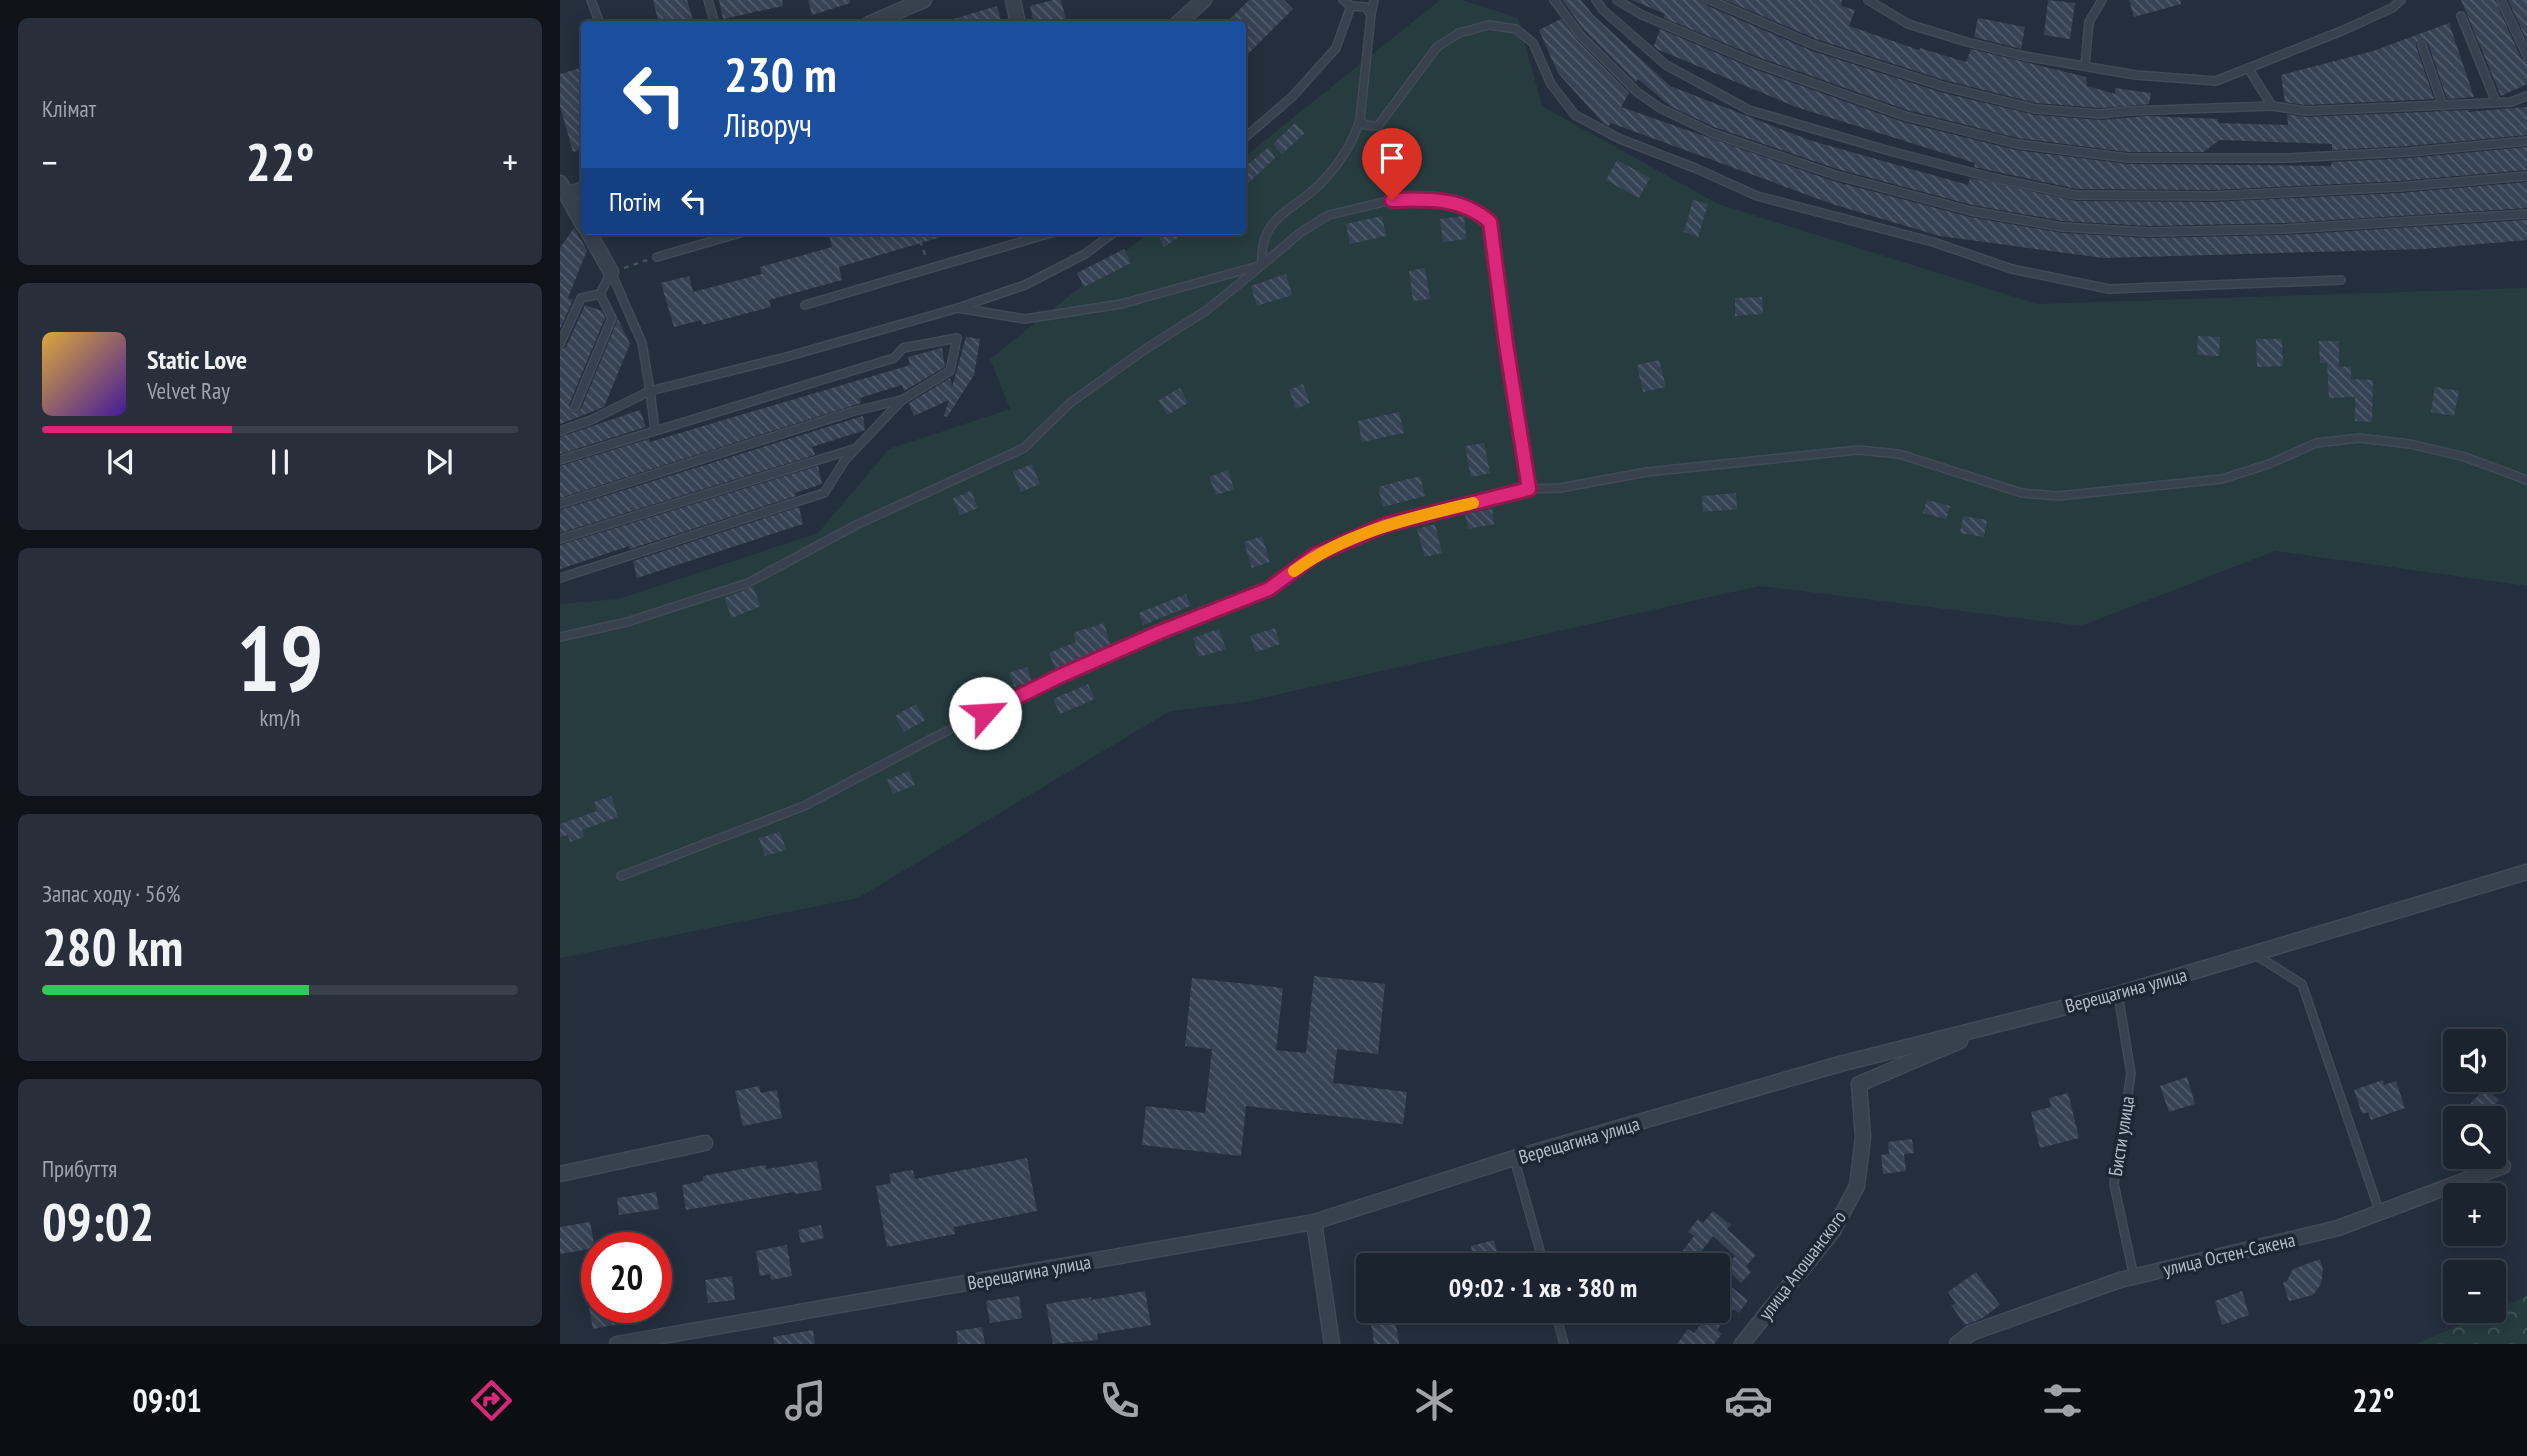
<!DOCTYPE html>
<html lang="uk">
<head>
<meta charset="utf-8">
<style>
  :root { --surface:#1b232e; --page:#282f3a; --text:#f1f3f6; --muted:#a0a4aa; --line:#39404a; --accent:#db2777 }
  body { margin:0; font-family:"PT Sans Narrow",sans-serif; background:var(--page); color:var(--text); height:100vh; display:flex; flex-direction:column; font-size:26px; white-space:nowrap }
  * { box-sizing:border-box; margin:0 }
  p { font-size:23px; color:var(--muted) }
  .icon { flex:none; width:38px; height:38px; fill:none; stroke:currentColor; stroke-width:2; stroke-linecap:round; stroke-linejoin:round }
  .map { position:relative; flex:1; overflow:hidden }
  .sheet { display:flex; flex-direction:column; gap:18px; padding:18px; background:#0f1319; width:560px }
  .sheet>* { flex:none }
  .guide { position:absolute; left:21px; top:21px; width:665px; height:214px; border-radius:7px; box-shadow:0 4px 18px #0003,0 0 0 2px var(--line); background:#1a4fa0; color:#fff; overflow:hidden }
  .tools { position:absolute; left:1883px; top:1029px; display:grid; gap:14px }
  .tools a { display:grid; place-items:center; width:63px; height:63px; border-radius:7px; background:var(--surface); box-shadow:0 4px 18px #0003,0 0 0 2px var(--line); font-size:35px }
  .speed { position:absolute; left:21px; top:1232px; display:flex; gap:14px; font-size:35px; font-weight:700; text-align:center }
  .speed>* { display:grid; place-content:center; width:91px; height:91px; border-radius:50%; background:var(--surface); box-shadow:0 4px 18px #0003,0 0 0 2px var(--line); line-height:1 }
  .speed .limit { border:10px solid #d22; background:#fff; color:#111 }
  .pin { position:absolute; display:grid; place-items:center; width:60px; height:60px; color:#fff; margin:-72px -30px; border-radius:50% 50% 50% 0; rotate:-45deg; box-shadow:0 0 7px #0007 }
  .pin .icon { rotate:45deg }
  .me { position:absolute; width:77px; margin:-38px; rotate:64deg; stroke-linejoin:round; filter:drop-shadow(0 0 5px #0008) }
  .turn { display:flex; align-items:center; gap:24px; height:147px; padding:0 28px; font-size:32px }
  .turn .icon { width:91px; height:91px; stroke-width:2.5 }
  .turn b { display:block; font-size:49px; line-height:60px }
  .then { display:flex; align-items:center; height:66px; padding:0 28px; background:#0003; gap:14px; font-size:26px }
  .big { font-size:52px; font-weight:700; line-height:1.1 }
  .sheet .tile { flex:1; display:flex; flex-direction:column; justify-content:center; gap:10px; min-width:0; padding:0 24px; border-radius:10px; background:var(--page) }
  .sheet .dial { align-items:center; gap:0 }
  .dial b { font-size:91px; line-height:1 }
  .song { display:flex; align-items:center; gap:21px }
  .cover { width:84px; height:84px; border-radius:10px; background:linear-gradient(135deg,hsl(40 70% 55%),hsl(260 70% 35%)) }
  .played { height:7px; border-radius:4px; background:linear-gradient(90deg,var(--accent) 40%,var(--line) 40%) }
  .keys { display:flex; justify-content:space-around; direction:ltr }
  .heat { display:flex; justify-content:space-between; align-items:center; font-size:38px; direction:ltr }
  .charge { height:10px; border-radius:5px; background:linear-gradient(90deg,#34c759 56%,var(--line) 0) }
  .trip { position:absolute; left:796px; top:1253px; width:374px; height:70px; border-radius:7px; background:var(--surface); box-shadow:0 4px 18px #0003,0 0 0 2px var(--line); font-weight:700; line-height:70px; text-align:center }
  .menu { display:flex; height:112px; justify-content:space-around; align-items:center; background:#0b0e12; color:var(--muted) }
  .menu .icon { width:49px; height:49px }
  .menu .current { color:var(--accent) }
  .menu b { font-size:32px; color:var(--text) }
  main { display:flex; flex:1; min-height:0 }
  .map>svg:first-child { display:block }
  .forest { fill:url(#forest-crowns) }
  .garden { fill:#263c3f }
  .building { fill:url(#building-back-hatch) }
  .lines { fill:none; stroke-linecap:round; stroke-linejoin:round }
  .service-casing { stroke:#414a57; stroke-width:10 }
  .minor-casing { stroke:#414a57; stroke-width:17 }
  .path { stroke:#3f5557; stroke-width:2.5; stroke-dasharray:5 5; stroke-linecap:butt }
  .service { stroke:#38414e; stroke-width:7 }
  .minor { stroke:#38414e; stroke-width:14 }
  .route-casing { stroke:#8e194d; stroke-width:18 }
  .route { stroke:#db2777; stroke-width:12 }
  .slow { stroke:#f59e0b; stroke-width:12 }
  .labels { text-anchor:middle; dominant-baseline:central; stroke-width:7; stroke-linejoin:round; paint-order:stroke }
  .street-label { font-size:19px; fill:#b4bcc9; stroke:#1d2633 }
</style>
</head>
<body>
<main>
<section class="sheet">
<div class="tile"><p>Клімат</p>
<div class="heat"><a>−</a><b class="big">22°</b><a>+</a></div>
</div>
<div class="tile">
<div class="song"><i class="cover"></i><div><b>Static Love</b><p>Velvet Ray</p></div></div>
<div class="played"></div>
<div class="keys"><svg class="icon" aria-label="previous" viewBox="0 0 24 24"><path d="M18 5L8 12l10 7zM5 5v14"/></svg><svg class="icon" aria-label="pause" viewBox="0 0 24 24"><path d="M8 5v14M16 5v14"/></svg><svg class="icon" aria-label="next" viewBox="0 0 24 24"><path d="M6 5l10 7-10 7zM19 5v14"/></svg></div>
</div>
<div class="tile dial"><b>19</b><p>km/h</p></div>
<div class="tile"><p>Запас ходу · 56%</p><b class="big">280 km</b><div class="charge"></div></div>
<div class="tile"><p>Прибуття</p><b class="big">09:02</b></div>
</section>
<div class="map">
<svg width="1967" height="1344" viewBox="0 0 1967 1344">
  <defs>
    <pattern id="forest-crowns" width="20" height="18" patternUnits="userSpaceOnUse" patternTransform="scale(1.75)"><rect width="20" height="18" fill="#263c3f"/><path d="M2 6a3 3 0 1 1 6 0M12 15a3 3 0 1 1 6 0" fill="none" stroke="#435659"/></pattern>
    <pattern id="building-back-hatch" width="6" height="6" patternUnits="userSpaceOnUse" patternTransform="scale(1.75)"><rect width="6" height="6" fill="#364354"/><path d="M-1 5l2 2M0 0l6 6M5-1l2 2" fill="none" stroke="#515c6b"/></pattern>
  </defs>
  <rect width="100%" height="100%" fill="#242f3e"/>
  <polygon class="forest" points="1967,1296 1967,1344 1856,1344"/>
  <polygon class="garden" points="880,0 902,0 958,18 982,106 1158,204 1477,304 1967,288 1967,586 1715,551 1521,626 1199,586 685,702 610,711 298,898 0,958 0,604 59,599 258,533 329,449 450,409 430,359 591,231 682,231 683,158"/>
  <g class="building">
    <polygon points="93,0 127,0 134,24 99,24"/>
    <polygon points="159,0 222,0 223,6 163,19"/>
    <polygon points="248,0 290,0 290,3 252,15"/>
    <polygon points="493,0 501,0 507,24 474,24 470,6"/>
    <polygon points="689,0 724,0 733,9 682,60 682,24 665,24"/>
    <polygon points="1002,0 1021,0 1033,15 1110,86 1249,140 1408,185 1410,178 1516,201 1653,202 1839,193 1967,182 1967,208 1724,223 1588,226 1503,221 1412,205 1277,169 1154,127 1110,106 1078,79 1076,82 1025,31"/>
    <polygon points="1072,0 1144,0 1148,6 1252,51 1380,92 1475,115 1541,120 1587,116 1657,119 1659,123 1728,125 1727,114 1746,117 1910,110 1907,112 1967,107 1967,135 1849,146 1772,150 1772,144 1660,140 1643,152 1568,152 1458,138 1347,110 1198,57 1104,18 1105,14"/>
    <polygon points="1165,0 1282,0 1281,6 1295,10 1289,26 1359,50 1360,48 1406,62 1411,49 1526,77 1527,86 1555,94 1555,88 1591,93 1589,104 1541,108 1476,103 1384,80 1256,39"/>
    <polygon points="1488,0 1515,3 1510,39 1484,35"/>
    <polygon points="1569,0 1620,0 1621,4 1574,17"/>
    <polygon points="1901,0 1935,0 1961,58 1967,61 1967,84 1941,96"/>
    <polygon points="1948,0 1967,0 1967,41"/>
    <polygon points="437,6 442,24 388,24 387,21"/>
    <polygon points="1418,18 1465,27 1461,49 1414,37"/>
    <polygon points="1001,19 1016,39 1069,93 1061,107 1273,181 1410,217 1502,233 1588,238 1724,235 1967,220 1967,240 1864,249 1543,258 1380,236 1275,205 1051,123 1049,126 1043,123 998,73 979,30"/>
    <polygon points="1889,23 1914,97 1887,99 1868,43 1862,39 1857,42 1856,46 1874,99 1746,105 1725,102 1721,75 1813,51"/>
    <polygon points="1100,29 1194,69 1343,122 1456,150 1568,164 1771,166 1772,162 1849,158 1967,147 1967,170 1839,181 1653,190 1517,189 1414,167 1415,163 1236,107 1099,50 1094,46"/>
    <polygon points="24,67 24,149 13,152 0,106 0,74"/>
    <polygon points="735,123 745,133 722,154 713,144"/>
    <polygon points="709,147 715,158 682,189 682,169"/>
    <polygon points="1057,160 1090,178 1079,198 1046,180"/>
    <polygon points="1133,200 1148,204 1138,237 1124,232"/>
    <polygon points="822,216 826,236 790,244 786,224"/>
    <polygon points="904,216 906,239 883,242 880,219"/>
    <polygon points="14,228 27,250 8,298 13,300 0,329 0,248"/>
    <polygon points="281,231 387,231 388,235 279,267 282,280 209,300 211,307 142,325 141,320 114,327 101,283 129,276 133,292 202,274 200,267 272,247 269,235"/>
    <polygon points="596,231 628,231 604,247"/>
    <polygon points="564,249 571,263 524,287 517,273"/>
    <polygon points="865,268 870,299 853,301 849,271"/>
    <polygon points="726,274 732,295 697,306 691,286"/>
    <polygon points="1202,297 1203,314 1175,316 1175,298"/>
    <polygon points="25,305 42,311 45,318 9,405 11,411 16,413 21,409 58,319 70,344 44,407 0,424 0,350 6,347"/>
    <polygon points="1638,336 1660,337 1659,356 1637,355"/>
    <polygon points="406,337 420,339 414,375 387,417 384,416 389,400 354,416 349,403 390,378 392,387"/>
    <polygon points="1696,339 1722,339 1723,366 1697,367"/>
    <polygon points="1759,341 1779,341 1779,367 1791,366 1791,379 1813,380 1812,422 1795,421 1795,397 1769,398 1767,363 1760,363"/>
    <polygon points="382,348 385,367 344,391 342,385 300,398 301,403 0,498 0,466 89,439 90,442 140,427 350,365 348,357"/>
    <polygon points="1099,360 1106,387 1083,392 1077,365"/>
    <polygon points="743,384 750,403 736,409 729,390"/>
    <polygon points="1875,387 1899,391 1894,416 1871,412"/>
    <polygon points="620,388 628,403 607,415 599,400"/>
    <polygon points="80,410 86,427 0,454 0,437"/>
    <polygon points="839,412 844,433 802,442 798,421"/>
    <polygon points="303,416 305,430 252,447 255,455 0,533 0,510"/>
    <polygon points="924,443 930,473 911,477 905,446"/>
    <polygon points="472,464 480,484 461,492 453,472"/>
    <polygon points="258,466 262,484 235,493 236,496 70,549 69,546 0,569 0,545"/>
    <polygon points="668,470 674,489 656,495 649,477"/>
    <polygon points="860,476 865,496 823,507 818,487"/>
    <polygon points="411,491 418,508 400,515 393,498"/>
    <polygon points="1176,493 1177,509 1143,512 1142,496"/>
    <polygon points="1367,500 1390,506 1386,519 1363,513"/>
    <polygon points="239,507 243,524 77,578 73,561"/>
    <polygon points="932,509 934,524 908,529 905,514"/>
    <polygon points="1403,516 1427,520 1424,537 1400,533"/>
    <polygon points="875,524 882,553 865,557 857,529"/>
    <polygon points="702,536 710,562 692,568 684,542"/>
    <polygon points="193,587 201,606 172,618 164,598"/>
    <polygon points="626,594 631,606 583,625 579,613"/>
    <polygon points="544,623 551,647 496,670 489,653 516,642 513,633"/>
    <polygon points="715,628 720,644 696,652 690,636"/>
    <polygon points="659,629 666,649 639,657 633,638"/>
    <polygon points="467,667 472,681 454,687 449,673"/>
    <polygon points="528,684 535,699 500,714 493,699"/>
    <polygon points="356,704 365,720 344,732 335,716"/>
    <polygon points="349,771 355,785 333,794 327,780"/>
    <polygon points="51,796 58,817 22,830 24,837 10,842 8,835 0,837 0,824 37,811 34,802"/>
    <polygon points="220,832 226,850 205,856 199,838"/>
    <polygon points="754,976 825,984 818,1054 777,1049 773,1083 847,1092 843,1124 686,1106 681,1156 582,1145 586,1106 645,1113 652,1049 625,1046 632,978 723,988 716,1050 746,1053"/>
    <polygon points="1627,1077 1635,1104 1609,1112 1600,1086"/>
    <polygon points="1823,1080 1824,1085 1836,1081 1845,1108 1811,1120 1808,1112 1802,1114 1794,1090"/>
    <polygon points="199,1086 201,1093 217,1090 222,1118 183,1126 175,1091"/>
    <polygon points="1925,1088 1939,1100 1922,1118 1897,1118"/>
    <polygon points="1508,1093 1519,1138 1480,1148 1471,1112 1491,1107 1489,1098"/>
    <polygon points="1352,1139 1354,1153 1344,1154 1346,1171 1323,1174 1321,1155 1329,1154 1328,1142"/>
    <polygon points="467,1158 477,1211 394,1227 395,1234 327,1247 316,1186 331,1183 329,1174 353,1170 355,1179"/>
    <polygon points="257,1161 262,1190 235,1194 234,1192 126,1210 122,1185 143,1181 143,1176 206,1165 206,1169"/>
    <polygon points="96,1192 99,1209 59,1215 57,1198"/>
    <polygon points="1153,1211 1171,1225 1167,1229 1196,1255 1186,1266 1191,1272 1181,1283 1165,1267 1175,1256 1153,1236 1131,1265 1112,1265 1134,1236 1128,1232 1138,1219 1143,1223"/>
    <polygon points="30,1222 35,1248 0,1254 0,1227"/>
    <polygon points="261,1225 264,1238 241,1243 238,1230"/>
    <polygon points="934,1240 940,1265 915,1265 911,1246"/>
    <polygon points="227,1245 232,1276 211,1280 210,1274 200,1276 196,1251"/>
    <polygon points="1760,1259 1763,1270 1761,1284 1753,1295 1729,1301 1723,1283 1727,1281 1733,1269"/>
    <polygon points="1416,1272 1440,1305 1421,1319 1405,1325 1391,1305 1396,1304 1388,1292"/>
    <polygon points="172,1276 175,1300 148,1303 145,1280"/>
    <polygon points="1170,1286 1188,1300 1179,1313 1173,1309 1157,1330 1162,1334 1154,1344 1117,1344 1128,1329 1134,1333 1151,1311 1158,1311 1158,1302"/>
    <polygon points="585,1291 591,1325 537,1334 538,1340 493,1344 486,1304 531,1297 531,1300"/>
    <polygon points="1682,1291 1689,1315 1662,1325 1655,1301"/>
    <polygon points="459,1296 462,1318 430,1323 426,1301"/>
    <polygon points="29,1307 55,1307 58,1324 33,1329"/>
    <polygon points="835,1318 839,1344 814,1344 811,1322"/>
    <polygon points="422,1327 425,1344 398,1344 396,1331"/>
    <polygon points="253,1330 255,1344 214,1344 213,1337"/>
  </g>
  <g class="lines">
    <defs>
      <g id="service">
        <polyline points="31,0 40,24"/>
        <polyline points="148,0 155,24"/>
        <polyline points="994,0 1020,35 1077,92 1100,108 1152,133 1275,175 1411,211 1502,227 1588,232 1724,229 1967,214"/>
        <polyline points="1036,0 1043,10 1106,65 1189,110 1326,150 1433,178 1516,195 1653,196 1839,187 1967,176"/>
        <polyline points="1057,0 1082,15 1196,63 1345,116 1457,144 1568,158 1725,158 1849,152 1967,141"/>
        <polyline points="1150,0 1254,45 1382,86 1475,109 1541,114 1567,111 1712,106 1746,111 1951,102 1967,96"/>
        <polyline points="1308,0 1348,24 1407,42 1464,56 1576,75 1656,81 1784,30 1832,8 1841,0"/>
        <polyline points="1941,0 1967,55"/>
        <polyline points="811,14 814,0"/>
        <polyline points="1901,16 1936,102"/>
        <polyline points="1862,45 1883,106"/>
        <polyline points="1525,65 1529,22 1542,0"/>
        <polyline points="1688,68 1712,106"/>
        <polyline points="800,120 805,125 818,126 877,47 899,33 929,25 956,29 973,43 991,84 1015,115 1060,139 1135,168 1197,196 1373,242 1452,269 1549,289 1781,280"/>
        <polyline points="682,140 732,97 776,48 791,6"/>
        <polyline points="97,257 187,231"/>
        <polyline points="51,272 82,343 90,391 226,357 398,308 465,285 525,254 556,231"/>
        <polyline points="245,305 498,231"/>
        <polyline points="398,308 465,319 561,304 702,265 741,232 769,215 832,200 894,203 916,210 930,222 946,344 969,489 1000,488 1087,472 1298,450 1339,454 1462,493 1498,496 1662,479 1709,464 1756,443 1799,438 1850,444 1905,457 1967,480"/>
        <polyline points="0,344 21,298 40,294 51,272"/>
        <polyline points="15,407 52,318 40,294"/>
        <polyline points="0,431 31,420 90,391 95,430"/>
        <polyline points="0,460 334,358 343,348 397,338 390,371 342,400 285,460 264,493 0,578"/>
        <polyline points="0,504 291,412 341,400"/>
        <polyline points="0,539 294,449"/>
        <path d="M0,637L67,622L188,583L298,524L464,448L510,403L584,350L647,310L702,265C699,217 730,213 759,185C778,166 792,145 800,120L811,15L806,7L791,6L783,0"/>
        <polyline points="61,876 244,806 375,737 500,676 600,632 709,589 755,555 825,525 969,489"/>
        <polyline points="1694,954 1742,984 1820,1213"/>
        <polyline points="1558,994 1571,1074 1554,1184 1574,1277"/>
        <polyline points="954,1158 984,1265"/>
        <polyline points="995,1311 1004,1344"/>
      </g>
      <g id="minor">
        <polyline points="453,0 458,24"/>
        <polyline points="309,24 364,0"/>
        <polyline points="617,24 644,0"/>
        <polyline points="0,183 24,226"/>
        <polyline points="7,195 24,189"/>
        <polyline points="28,231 51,272"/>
        <polyline points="0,1174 145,1143"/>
        <polyline points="754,1222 772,1344"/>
        <polyline points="57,1344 754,1222 954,1158 1280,1064 1558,994 1967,872"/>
        <polyline points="1182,1344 1273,1231 1297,1186 1303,1137 1299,1084 1400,1041"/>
        <polyline points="1397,1344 1411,1333 1560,1280 1778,1228 1943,1166"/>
      </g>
    </defs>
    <use href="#service" class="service-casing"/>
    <use href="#minor" class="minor-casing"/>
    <g class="path">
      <polyline points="357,231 366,258"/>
      <polyline points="64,268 87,260"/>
    </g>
    <use href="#service" class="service"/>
    <use href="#minor" class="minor"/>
  </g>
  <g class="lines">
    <defs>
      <path id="route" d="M425,713L500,676L600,632L709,589L755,555L825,525L969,489L946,344L930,222C902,197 868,199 832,200"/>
    </defs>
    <use href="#route" class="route-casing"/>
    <use href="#route" class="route"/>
    <path class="slow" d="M734,571C787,532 850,518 913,503"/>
  </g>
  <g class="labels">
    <g class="street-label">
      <text transform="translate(1566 990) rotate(-15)">Верещагина улица</text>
      <text transform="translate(1561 1136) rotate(-81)">Бисти улица</text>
      <text transform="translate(1019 1140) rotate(-16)">Верещагина улица</text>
      <text transform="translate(1669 1254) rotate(-13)">улица Остен-Сакена</text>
      <text transform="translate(1242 1265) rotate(-53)">улица Апошанского</text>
      <text transform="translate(469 1272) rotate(-10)">Верещагина улица</text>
    </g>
  </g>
</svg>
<div class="tools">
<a><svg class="icon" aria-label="sound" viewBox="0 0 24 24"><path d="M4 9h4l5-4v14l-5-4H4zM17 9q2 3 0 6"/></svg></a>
<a><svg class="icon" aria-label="search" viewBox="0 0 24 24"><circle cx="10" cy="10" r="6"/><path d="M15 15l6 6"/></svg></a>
<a>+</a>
<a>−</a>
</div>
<div class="speed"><div class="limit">20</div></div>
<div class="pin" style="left:832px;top:200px;background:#d93025"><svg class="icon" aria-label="arrive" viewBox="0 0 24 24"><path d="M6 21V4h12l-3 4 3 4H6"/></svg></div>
<svg class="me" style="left:425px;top:713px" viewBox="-20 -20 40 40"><circle r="19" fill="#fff"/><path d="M0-13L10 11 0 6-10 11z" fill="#db2777"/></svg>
<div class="trip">09:02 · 1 хв · 380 m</div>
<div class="guide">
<div class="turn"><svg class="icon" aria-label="left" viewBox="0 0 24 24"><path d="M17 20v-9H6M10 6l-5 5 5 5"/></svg><div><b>230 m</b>Ліворуч</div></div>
<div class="then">Потім<svg class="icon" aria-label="left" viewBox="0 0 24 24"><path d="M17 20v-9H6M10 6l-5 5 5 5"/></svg></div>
</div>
</div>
</main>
<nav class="menu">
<b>09:01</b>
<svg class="icon current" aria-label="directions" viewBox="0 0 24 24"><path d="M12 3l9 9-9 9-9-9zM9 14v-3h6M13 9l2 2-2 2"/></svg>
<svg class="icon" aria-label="music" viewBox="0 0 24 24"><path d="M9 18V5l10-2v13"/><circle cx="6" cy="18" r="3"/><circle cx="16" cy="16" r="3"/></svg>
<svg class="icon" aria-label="phone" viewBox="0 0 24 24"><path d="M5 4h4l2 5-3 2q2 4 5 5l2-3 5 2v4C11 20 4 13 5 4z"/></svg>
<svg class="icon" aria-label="climate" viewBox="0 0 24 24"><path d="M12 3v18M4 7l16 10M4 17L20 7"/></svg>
<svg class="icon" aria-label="car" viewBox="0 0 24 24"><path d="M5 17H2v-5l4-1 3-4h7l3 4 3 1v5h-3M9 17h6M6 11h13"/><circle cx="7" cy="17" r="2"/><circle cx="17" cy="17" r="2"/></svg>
<svg class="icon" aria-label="filters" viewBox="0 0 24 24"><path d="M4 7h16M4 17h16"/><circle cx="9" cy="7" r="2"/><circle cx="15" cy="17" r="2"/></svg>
<b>22°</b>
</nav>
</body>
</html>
